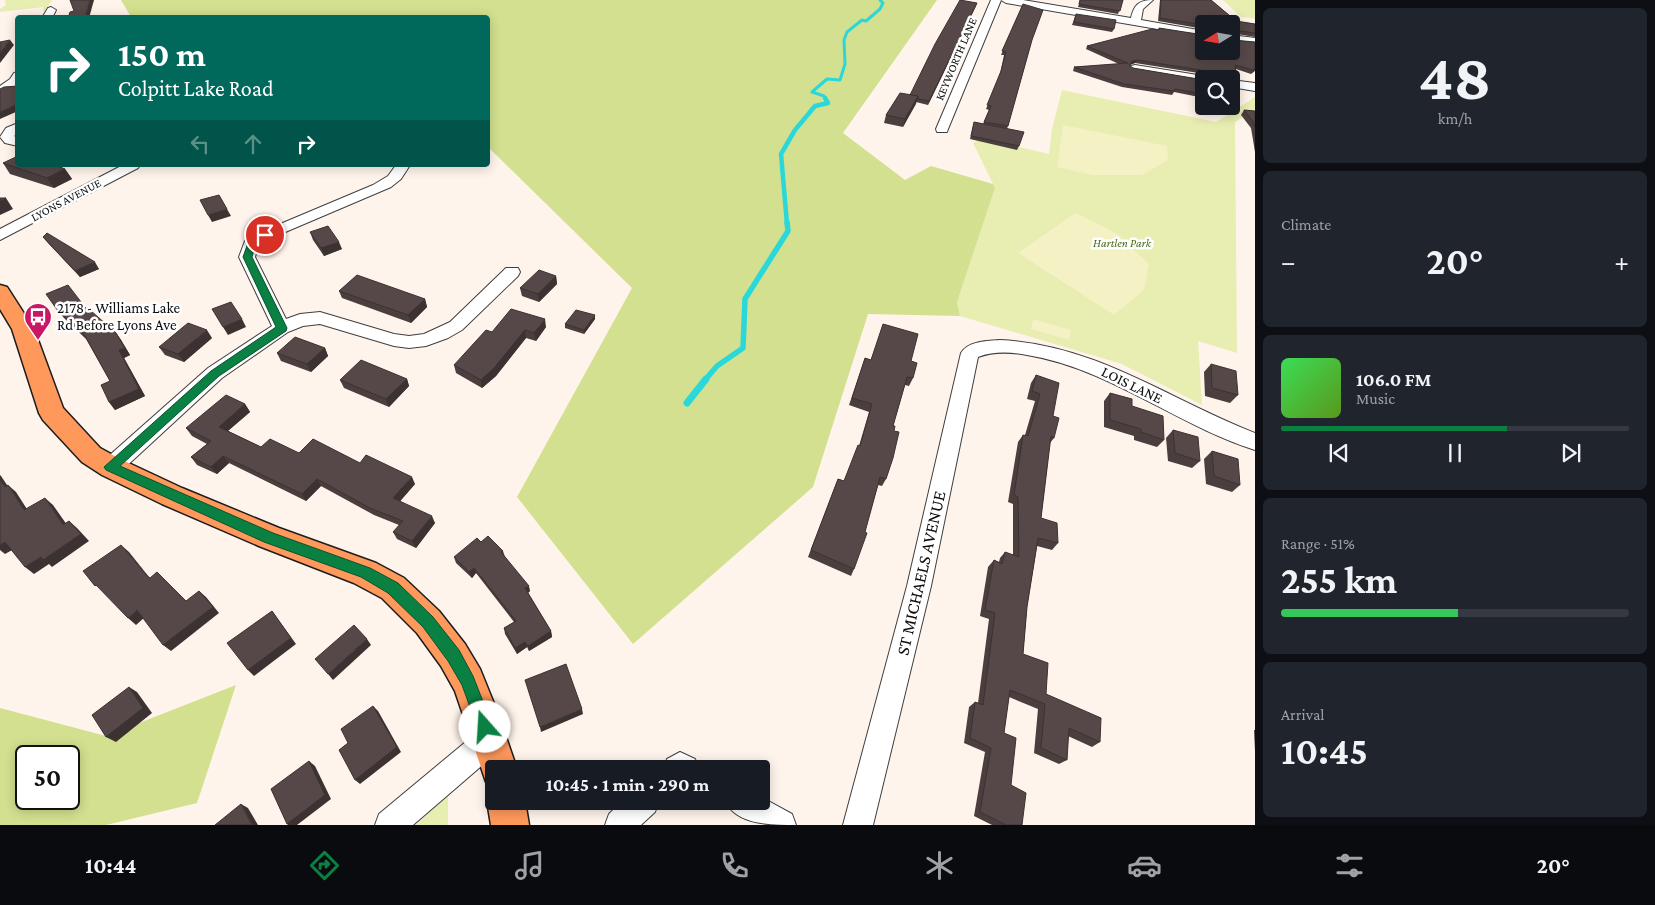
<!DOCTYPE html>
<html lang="en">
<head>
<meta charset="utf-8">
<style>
  :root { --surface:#171b24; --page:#20242c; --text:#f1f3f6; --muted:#9ea1a6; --line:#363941; --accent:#0b8043 }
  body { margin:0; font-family:"Crimson Pro",serif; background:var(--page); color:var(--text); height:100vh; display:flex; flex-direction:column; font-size:19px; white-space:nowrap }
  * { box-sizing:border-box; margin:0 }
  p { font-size:16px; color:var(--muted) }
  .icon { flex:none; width:28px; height:28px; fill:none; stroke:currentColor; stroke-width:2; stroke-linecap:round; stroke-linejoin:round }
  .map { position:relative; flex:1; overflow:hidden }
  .side { display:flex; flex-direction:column; gap:8px; padding:8px; background:#0d0f14; width:400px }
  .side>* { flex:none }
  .banner { position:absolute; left:15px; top:15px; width:475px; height:152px; border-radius:5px; box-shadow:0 2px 12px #0003; background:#00695c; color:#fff; overflow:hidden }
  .needle { width:32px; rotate:259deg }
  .buttons { position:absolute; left:1195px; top:15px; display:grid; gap:10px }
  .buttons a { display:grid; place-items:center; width:45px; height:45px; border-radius:5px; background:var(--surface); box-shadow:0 2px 12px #0003; font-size:25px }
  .speed { position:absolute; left:15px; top:745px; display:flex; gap:10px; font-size:25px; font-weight:700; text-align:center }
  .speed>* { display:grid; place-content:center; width:65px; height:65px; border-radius:50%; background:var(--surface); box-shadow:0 2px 12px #0003; line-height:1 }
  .speed .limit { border:2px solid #111; border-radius:8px; background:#fff; color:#111 }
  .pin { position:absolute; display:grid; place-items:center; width:42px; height:42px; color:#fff; margin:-21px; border:2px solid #fff; border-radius:50%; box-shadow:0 1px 5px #0007 }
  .me { position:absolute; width:55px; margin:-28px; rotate:341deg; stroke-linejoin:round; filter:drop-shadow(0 0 4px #0008) }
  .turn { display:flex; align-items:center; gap:18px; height:105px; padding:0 20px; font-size:22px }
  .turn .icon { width:65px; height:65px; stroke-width:2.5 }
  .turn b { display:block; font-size:35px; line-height:42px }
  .lanes { display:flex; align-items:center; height:48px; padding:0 20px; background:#0003; justify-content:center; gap:25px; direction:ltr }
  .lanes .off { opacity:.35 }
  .big { font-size:38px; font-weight:700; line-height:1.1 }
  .side .tile { flex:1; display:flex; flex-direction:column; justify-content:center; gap:8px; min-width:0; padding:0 18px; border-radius:8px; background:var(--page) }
  .side .dial { align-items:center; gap:0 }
  .dial b { font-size:65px; line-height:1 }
  .song { display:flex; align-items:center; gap:15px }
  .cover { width:60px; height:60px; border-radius:8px; background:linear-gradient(135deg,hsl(130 70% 55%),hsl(90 70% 35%)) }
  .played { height:5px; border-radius:2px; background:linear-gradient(90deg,var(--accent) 65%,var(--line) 65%) }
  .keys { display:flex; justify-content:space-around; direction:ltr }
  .heat { display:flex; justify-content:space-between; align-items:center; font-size:28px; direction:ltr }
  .charge { height:8px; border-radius:4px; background:linear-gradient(90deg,#34c759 51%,var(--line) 0) }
  .trip { position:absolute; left:485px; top:760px; width:285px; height:50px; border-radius:5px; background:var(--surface); box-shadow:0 2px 12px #0003; font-weight:700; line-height:50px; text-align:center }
  .menu { display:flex; height:80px; justify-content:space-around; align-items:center; background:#090b0e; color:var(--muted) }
  .menu .icon { width:35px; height:35px }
  .menu .on { color:var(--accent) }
  .menu b { font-size:22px; color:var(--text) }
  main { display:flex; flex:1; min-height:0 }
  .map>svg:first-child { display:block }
  .green { fill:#e8edb1 }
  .forest { fill:#d3e08f; fill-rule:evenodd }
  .pitch { fill:#f4f1c4 }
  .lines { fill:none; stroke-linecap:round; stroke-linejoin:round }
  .stream-far3 { stroke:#2ad8da; stroke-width:3 }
  .stream-far2 { stroke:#2ad8da; stroke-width:4.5 }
  .stream-far1 { stroke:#2ad8da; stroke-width:5.5 }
  .stream { stroke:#2ad8da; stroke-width:7 }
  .minor-casing { stroke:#3f3f3f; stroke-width:2 }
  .major-casing { stroke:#1d1d1d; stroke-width:3 }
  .minor { fill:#fff; fill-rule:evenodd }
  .major { fill:#ff985b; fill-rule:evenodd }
  .wall { fill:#4a3e3e }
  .shaded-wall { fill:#3c3232 }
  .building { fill:#564848; stroke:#3c3232 }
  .route { fill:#0b8043; stroke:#07532c }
  .labels { text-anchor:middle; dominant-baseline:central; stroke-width:5; stroke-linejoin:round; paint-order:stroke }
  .far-street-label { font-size:12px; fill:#0c0c0c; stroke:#fff }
  .far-park-label { font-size:12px; font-style:italic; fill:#486a17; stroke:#fff }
  .poi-label { font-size:15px; fill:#0c0c0c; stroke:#fff; text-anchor:start }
  .street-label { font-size:15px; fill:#0c0c0c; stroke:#fff }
  .near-street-label { font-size:18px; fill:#0c0c0c; stroke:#fff }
</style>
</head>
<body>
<main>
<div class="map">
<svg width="1255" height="825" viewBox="0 0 1255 825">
  <rect width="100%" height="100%" fill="#fff4eb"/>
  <g class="green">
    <polygon points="5,0 52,0 45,11 43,11 43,7 0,12 0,9 6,5"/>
    <polygon points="1223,0 1255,0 1255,19 1241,17"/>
    <polygon points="1062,90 1216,122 1255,97 1255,109 1235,122 1237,353 1198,341 1202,405 1122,364 960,316 957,302 995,188 973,143 981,138 1049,154 1052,129"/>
    <polygon points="448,794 448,825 416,825"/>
  </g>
  <g class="forest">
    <polygon points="121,0 937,0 843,133 905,180 931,166 993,184 995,188 957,302 960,316 868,314 813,487 633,644 517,497 632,288 488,147 488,18 131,17"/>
    <path d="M236,685L197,803L106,825H0V708L106,736ZM26,756H69V799H26Z"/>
  </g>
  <g class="pitch">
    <polygon points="1063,125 1167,146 1168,160 1142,175 1093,175 1057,167"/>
    <polygon points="1075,213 1118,234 1149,264 1144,290 1114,315 1018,253"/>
    <polygon points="1033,319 1071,330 1069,340 1031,329"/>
  </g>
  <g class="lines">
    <polyline class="stream-far3" points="826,99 824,96 812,92 827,79 840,80 845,64 844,40 847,32 862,20 866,21 880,9 883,3 880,0"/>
    <polyline class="stream-far2" points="787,224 781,154 795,130 815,106 828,103 825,98"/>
    <polyline class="stream-far1" points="705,380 717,366 743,348 745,299 788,231 787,222"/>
    <polyline class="stream" points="687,403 706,379"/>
    <defs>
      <g id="minor">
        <polygon points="991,0 1001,0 948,129 947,132 937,132 936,129"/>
        <path d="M1001,0H1023L1131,18C1134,5 1139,0 1153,0L1143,9L1141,20L1204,31V37L1006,3Z"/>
        <polygon points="51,7 56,10 52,18 42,18 48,8"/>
        <polygon points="1231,35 1255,38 1255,44 1231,41"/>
        <polygon points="1135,65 1204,76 1210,79 1204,79 1204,82 1131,70 1129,68 1131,66"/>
        <polygon points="18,72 18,84 0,95 0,86 10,79 14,73"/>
        <polygon points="1231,80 1255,83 1255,91 1231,87"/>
        <polygon points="18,123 18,133 14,136 18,138 18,146 5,143 0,137 6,128"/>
        <polygon points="123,165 140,165 138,168 0,240 0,229"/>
        <polygon points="396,165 410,165 401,179 391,187 276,236 258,246 255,257 286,319 300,314 320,312 394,334 409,336 424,334 450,322 506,268 518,268 520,272 518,276 462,330 448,338 426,346 409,348 394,346 320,324 303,326 288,332 222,378 119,473 111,476 103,473 100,467 103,461 208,368 272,326 239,257 245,241 266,230 373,185 388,176"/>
        <path d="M1000,340C1097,345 1168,399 1255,433V450C1176,425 1111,369 1027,355C1011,352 994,351 978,357L931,586L873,825H843L907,586L961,353C968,341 987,341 1000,340Z"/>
        <polygon points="490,726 500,730 504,740 500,750 413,825 375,825 379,814 480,730"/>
        <polygon points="680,752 695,759 699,769 663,769 667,759"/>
        <path d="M761,797L792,814L796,825C770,825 737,825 725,801H761Z"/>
        <polygon points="622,801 659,801 655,812 641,825 605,825 609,814"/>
      </g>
      <g id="major">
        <polygon points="0,285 7,287 34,329 63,408 100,448 120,459 182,488 279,528 376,563 404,578 439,611 465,644 480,669 497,711 517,769 494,769 494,785 486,782 455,691 441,666 417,633 382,598 354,583 259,546 162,504 102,475 82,462 43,420 39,413 12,329 0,309"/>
        <polygon points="494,787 494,801 525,801 529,825 491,825 487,801"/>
      </g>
    </defs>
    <use href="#minor" class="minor-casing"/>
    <use href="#major" class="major-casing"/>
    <use href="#minor" class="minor"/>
    <use href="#major" class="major"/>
  </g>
  <g class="wall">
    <polygon points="1080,0 1123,0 1118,14 1078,7"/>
    <polygon points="1160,0 1211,0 1236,21 1255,24 1255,37 1231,33 1204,24 1204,29 1158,21"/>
    <polygon points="977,3 928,105 916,102 903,127 884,123 886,115 910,95"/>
    <polygon points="1023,4 1032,40 1007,129 1019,146 1017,150 970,139 974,122 983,124 989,110 986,109 1000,74 1004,55 1001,55"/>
    <polygon points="1076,14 1114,29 1112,32 1072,25"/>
    <polygon points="1159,28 1233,40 1255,42 1255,71 1251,74 1236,69 1236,75 1233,78 1232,78 1231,83 1236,101 1234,104 1231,104 1231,79 1210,78 1205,74 1135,63 1129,65 1133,68 1204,80 1204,98 1174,92 1172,95 1122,87 1073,71 1074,67 1119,64 1086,49 1087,46 1158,30"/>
    <polygon points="1244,110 1255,111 1255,152 1251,128 1241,115"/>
    <polygon points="3,163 65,169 72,179 54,188 10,174"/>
    <polygon points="310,232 342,249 324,256 313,240"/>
    <polygon points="43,237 99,269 80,277 48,243"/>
    <polygon points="556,276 557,284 539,302 522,296 520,288"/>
    <polygon points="339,291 425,299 427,307 411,323 342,298"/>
    <polygon points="58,311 88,311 116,333 121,340 130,355 124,358 145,396 115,410 109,402 110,381 86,339 64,318"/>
    <polygon points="595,319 584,334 565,328 565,324"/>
    <polygon points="546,327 536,341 526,338 496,376 482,388 456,373 454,365 492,332"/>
    <polygon points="212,338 184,362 165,355 159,347"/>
    <polygon points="325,348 328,356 311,372 281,361 277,353"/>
    <polygon points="865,358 871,360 911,361 913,378 909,386 905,385 893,426 886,479 882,486 878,485 854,569 851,576 808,557 838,479 844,481 859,446 869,412 849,405"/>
    <polygon points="1211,364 1238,395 1230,403 1205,396 1204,372"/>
    <polygon points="1036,375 1053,416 1054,438 1050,443 1041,518 1058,543 1052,550 1037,546 1027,607 1023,654 1046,694 1100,742 1092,747 1068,736 1067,760 1059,764 1034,753 1038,709 1009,697 1004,733 1011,785 1022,825 992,825 974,816 985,752 964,743 969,707 975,702 978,703 989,619 980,616 988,567 994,560 999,562 1000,558 1005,552 1013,555 1013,504 1008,502 1018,442 1023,435 1025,435 1035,401 1027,399 1031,383"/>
    <polygon points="407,379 409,386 389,407 344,388 340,380"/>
    <polygon points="1110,393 1132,406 1164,440 1157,447 1134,440 1134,436 1104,427 1104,401"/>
    <polygon points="245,404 250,412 228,431 261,447 360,463 415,484 400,501 435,523 416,548 397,539 393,532 399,525 374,515 321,486 306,501 229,463 217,474 197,465 191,457 207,444 192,436 186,428"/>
    <polygon points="1173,430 1200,461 1192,468 1168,461 1166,438"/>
    <polygon points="1212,451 1240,485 1232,492 1206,484 1204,459"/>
    <polygon points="503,551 505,557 530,591 528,593 551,631 552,637 529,651 527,647 517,654 505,634 504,628 514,622 476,573 472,578 456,563 454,557"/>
    <polygon points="1254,730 1255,730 1255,751"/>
  </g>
  <g class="shaded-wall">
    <polygon points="90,0 94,0 89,18 85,18"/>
    <polygon points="977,3 976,6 928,105 929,101"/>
    <polygon points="10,40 14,45 0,63 0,53"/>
    <polygon points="1137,60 1135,63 1130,65 1127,68 1132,61"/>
    <polygon points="918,96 916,104 903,127 905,119"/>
    <polygon points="18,104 18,111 0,119 0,112"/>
    <polygon points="65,169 72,179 54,188 47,178"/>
    <polygon points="6,198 13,209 0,215 0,201"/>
    <polygon points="227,209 231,216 212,222 208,215"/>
    <polygon points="339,242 342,249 324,256 321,248"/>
    <polygon points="95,262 99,269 80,277 75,271"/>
    <polygon points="556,276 557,284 539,302 538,294"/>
    <polygon points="425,299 427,307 411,323 408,315"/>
    <polygon points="595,315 595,319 584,334 584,330"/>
    <polygon points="242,319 246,327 228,335 223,327"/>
    <polygon points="545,319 546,327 536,341 534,333"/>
    <polygon points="207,330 212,338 184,362 178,354"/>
    <polygon points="525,330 526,338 496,376 482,388 481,380"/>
    <polygon points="116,333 121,340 130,355 124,358 145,396 115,410 109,402"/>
    <polygon points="325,348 328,356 311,372 307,364"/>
    <polygon points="407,379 409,386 389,407 386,399"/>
    <polygon points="245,404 250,412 224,434 219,427"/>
    <polygon points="223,456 229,463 217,474 211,467"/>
    <polygon points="0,475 1,476 13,494 5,487 0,480"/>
    <polygon points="412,477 415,484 396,506 393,498"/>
    <polygon points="317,479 321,486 306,501 302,494"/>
    <polygon points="8,485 16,492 32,517 24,510"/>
    <polygon points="45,498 53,505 72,532 63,525"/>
    <polygon points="432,516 435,523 416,548 412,541"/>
    <polygon points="69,521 77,528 89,541 52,567 49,564 34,574 25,567"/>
    <polygon points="5,542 14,549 5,554 0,550 0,545"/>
    <polygon points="121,545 129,552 153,582 146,575"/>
    <polygon points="474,568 476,573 472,578 469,572"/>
    <polygon points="529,586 530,591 526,594 525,588"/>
    <polygon points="199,591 206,597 219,613 171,651 163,645"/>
    <polygon points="137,610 145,617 136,625 128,618"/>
    <polygon points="272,611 277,618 296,644 254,676 248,670"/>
    <polygon points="551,631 552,637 529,651 528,646"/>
    <polygon points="367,639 371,645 333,680 328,674"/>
    <polygon points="525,642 527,647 517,654 515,648"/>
    <polygon points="129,687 137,692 152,713 116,742 106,737"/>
    <polygon points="373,706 378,711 401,752 360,784 355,780"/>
    <polygon points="582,709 583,714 541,732 540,727"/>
    <polygon points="309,761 315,766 331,799 297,825 288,825 287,824"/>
    <polygon points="241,804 248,808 258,825 252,825"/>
  </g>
  <g class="building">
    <polygon points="70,0 90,0 85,18 68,18 70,12 74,11"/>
    <polygon points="960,0 977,3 929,101 918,99 918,96 910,95 935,44"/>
    <polygon points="1080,0 1123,0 1120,11 1079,4"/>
    <polygon points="1161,0 1211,0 1236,21 1255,24 1255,33 1233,30 1231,32 1231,24 1204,24 1204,25 1160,18"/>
    <polygon points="1023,4 1043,10 1032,40 1008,126 984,122 991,106 987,105 1001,71 1006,52 1002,51"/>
    <polygon points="1076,14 1116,20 1114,29 1074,22"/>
    <polygon points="1159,28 1204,35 1204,51 1231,51 1231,38 1233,40 1255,42 1255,69 1253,70 1235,65 1236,75 1232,75 1231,83 1236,86 1236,101 1231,100 1231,79 1208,79 1214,75 1207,71 1137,60 1132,61 1129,65 1133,68 1204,80 1204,94 1175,89 1174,91 1124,84 1074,67 1128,63 1087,46 1152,29 1159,30"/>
    <polygon points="10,40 0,53 0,42"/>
    <polygon points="18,86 18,104 0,112 0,89 4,87"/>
    <polygon points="900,93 918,96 905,119 886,115"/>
    <polygon points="1244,110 1255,111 1255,127 1254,123"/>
    <polygon points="974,122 1024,132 1019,146 971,136"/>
    <polygon points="18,156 18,165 55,165 65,169 47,178 3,163"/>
    <polygon points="219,195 227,209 208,215 200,200"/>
    <polygon points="0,198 6,198 0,201"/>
    <polygon points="328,226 339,242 321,248 310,232"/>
    <polygon points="47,233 95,262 75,271 43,237"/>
    <polygon points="539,270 556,276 538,294 520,288"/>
    <polygon points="357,275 425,299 408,315 339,291"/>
    <polygon points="68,285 88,311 90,310 116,333 125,348 119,350 139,389 109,402 101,385 110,381 84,334 58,311 46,294"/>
    <polygon points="231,302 242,319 223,327 212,309"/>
    <polygon points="511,309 545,319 534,333 525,330 494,368 481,380 454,365 486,330 492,332"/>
    <polygon points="576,310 595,315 584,330 565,324"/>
    <polygon points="188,323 207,330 178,354 159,347"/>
    <polygon points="883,324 918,334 911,361 917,363 913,378 907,377 893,426 895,426 894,431 899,432 893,458 886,479 880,477 865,532 867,533 854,569 811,550 838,479 844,481 858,445 860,446 872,404 852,398 865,358 871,360"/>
    <polygon points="295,337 325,348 307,364 277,353"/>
    <polygon points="361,360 407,379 386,399 340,380"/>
    <polygon points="1211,364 1236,371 1238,395 1212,388"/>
    <polygon points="1036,375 1059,383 1053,416 1059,418 1054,438 1051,436 1041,518 1057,523 1058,543 1038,538 1027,607 1023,654 1048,663 1046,694 1101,718 1100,742 1069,728 1067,760 1041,748 1045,704 1010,690 1004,733 1016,738 1011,785 1026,793 1022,825 1006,825 980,812 991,748 970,738 975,702 983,705 995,613 985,610 994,560 1002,564 1005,552 1019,557 1018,497 1014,495 1023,435 1028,436 1040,394 1032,391"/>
    <polygon points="1110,393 1132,399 1132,406 1163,416 1164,440 1141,432 1141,429 1110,420"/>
    <polygon points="226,395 245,404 219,427 261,447 270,439 299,453 313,439 360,463 366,455 412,477 393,498 432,516 412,541 393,532 403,521 370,508 317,479 302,494 223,456 211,467 191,457 211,441 186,428"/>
    <polygon points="1173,430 1198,437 1200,461 1175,453"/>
    <polygon points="1212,451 1238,459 1240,485 1214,476"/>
    <polygon points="0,480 5,487 8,485 24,510 45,498 63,525 69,521 81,534 43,560 41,557 25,567 5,542 0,545"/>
    <polygon points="488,536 503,551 501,552 529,586 525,588 551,631 528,646 525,642 515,648 504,628 516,621 474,568 469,572 454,557 477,538 481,542"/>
    <polygon points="121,545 146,575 150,578 157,572 186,601 199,591 213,607 163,645 137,610 128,618 96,585 95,586 83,571"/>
    <polygon points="272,611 291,638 248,670 227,643"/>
    <polygon points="354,625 367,639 328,674 315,659"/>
    <polygon points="566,664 582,709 540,727 525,680"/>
    <polygon points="129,687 143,708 106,737 92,715"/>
    <polygon points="373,706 397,747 355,780 339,750 348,743 341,729"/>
    <polygon points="309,761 325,795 287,824 271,789"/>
    <polygon points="241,804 252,825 215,825"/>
  </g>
  <polygon class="route" points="265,233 270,235 255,246 252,257 287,328 286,331 219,376 120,466 273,533 370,568 398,583 433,617 459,650 473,676 493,727 490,732 485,735 479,732 462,685 448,661 423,627 388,593 361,577 264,542 106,470 104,467 211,371 276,327 243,257 248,243"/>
  <defs>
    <symbol id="bus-pin" viewBox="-11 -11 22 30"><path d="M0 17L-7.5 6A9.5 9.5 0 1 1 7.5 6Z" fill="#c91765" stroke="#fff"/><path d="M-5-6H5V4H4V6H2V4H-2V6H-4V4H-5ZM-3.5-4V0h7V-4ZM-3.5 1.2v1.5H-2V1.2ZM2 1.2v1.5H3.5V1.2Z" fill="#fff"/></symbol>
  </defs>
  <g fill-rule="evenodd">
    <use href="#bus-pin" x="22" y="301" width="32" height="43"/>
  </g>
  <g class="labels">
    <g class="far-street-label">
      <text transform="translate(956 59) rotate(-67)">KEYWORTH LANE</text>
      <text transform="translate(66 200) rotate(-28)">LYONS AVENUE</text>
    </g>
    <g class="far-park-label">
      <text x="1122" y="243">Hartlen Park</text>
    </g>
    <g class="poi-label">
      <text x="57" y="308">2178 - Williams Lake<tspan x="57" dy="17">Rd Before Lyons Ave</tspan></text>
    </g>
    <g class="street-label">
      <text transform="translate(1132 385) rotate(26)">LOIS LANE</text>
    </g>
    <g class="near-street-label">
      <text transform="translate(921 573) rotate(-77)">ST MICHAELS AVENUE</text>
    </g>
  </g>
</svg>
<div class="buttons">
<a><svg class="needle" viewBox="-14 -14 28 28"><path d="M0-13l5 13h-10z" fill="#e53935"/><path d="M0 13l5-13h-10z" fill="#9ea1a6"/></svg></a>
<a><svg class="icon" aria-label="search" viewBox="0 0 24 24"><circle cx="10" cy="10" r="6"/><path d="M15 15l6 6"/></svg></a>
</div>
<div class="speed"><div class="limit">50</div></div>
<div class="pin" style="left:265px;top:235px;background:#d93025"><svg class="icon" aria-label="arrive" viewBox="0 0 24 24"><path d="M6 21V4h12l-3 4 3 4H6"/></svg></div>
<svg class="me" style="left:485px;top:727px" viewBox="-20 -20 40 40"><circle r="19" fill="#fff"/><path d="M0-13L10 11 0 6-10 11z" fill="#0b8043"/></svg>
<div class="trip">10:45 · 1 min · 290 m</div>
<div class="banner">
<div class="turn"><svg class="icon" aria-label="right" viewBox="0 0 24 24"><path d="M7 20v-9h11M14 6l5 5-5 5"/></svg><div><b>150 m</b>Colpitt Lake Road</div></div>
<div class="lanes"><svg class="icon off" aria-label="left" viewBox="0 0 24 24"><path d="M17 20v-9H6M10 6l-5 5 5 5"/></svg><svg class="icon off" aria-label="ahead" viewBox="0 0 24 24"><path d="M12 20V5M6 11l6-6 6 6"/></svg><svg class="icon" aria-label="right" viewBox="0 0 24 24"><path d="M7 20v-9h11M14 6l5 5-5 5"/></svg></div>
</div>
</div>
<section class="side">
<div class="tile dial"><b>48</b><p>km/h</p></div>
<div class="tile"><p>Climate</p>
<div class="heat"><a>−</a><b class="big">20°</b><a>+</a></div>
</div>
<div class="tile">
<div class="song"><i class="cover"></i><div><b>106.0 FM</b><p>Music</p></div></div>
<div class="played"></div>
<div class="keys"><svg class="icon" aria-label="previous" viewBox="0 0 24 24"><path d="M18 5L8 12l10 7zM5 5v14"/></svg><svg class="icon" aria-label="pause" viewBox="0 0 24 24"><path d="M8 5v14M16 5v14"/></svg><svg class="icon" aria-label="next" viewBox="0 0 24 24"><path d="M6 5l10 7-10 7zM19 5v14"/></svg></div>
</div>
<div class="tile"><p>Range · 51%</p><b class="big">255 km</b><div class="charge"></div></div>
<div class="tile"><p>Arrival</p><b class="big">10:45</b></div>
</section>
</main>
<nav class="menu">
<b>10:44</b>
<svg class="icon on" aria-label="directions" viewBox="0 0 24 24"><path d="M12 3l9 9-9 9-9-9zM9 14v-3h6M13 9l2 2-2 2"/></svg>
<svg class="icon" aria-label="music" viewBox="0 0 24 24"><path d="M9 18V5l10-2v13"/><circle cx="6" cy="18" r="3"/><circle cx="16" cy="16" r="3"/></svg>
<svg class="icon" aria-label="phone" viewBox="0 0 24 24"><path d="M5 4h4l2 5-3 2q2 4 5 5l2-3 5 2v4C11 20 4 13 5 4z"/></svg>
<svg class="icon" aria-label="climate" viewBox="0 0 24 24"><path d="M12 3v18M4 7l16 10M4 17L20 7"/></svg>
<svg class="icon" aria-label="car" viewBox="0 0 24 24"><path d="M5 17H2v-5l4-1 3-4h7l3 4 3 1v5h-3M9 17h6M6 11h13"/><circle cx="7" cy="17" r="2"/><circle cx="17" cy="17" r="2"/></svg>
<svg class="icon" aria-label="filters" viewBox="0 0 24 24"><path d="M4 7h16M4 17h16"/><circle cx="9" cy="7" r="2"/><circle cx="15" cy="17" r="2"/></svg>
<b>20°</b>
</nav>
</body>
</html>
